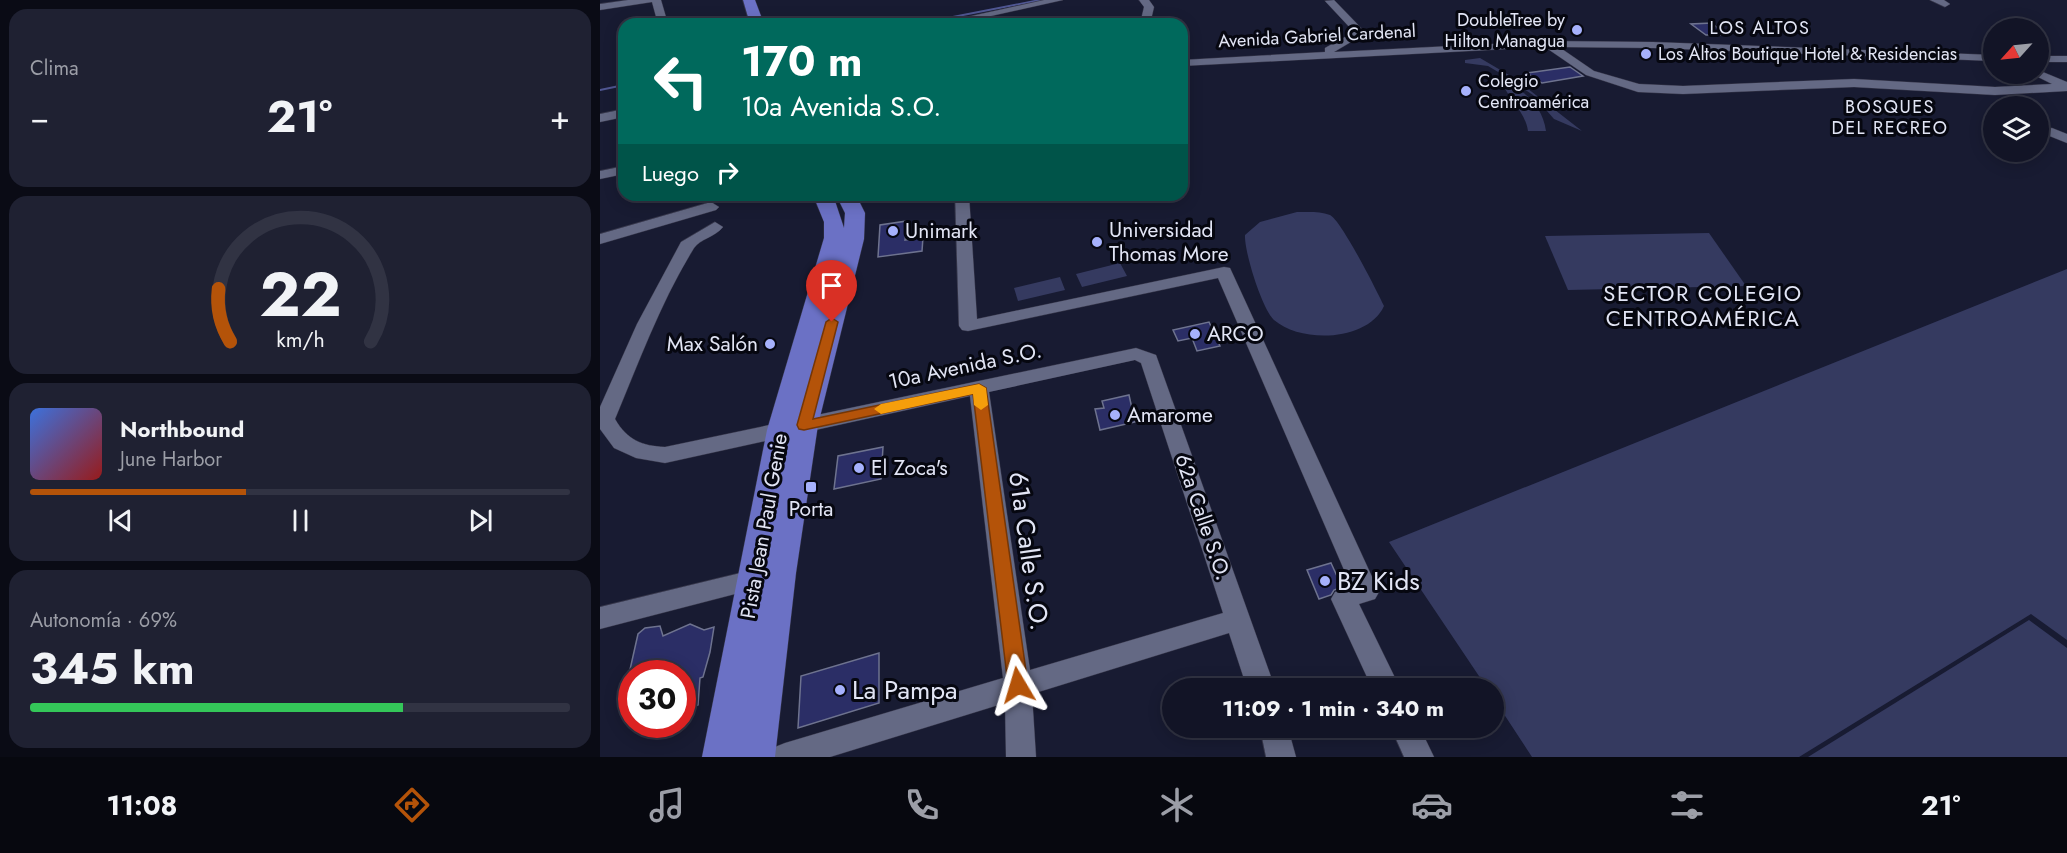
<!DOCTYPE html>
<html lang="es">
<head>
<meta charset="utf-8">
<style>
  :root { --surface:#121426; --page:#1f2132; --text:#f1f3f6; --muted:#9c9ea7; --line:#313343; --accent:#b45309 }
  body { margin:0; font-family:Jost,sans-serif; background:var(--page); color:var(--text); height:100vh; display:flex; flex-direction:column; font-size:22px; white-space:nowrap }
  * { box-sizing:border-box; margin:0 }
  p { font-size:20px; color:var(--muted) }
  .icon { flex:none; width:33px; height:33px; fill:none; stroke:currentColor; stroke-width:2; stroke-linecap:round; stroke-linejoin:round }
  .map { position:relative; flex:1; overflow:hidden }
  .sheet { display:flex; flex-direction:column; gap:9px; padding:9px; background:#0a0b15; width:600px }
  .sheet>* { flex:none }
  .banner { position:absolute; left:18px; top:18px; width:570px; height:183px; border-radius:18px; box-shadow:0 3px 15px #0003,0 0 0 2px var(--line); background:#00695c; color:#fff; overflow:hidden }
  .needle { width:39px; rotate:243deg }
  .tools { position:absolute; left:1383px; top:18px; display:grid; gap:12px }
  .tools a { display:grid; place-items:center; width:66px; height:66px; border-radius:50%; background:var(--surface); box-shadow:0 3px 15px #0003,0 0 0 2px var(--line); font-size:30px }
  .speed { position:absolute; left:18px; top:660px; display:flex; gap:12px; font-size:30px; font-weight:700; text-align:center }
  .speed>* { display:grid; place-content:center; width:78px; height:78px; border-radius:50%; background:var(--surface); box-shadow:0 3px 15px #0003,0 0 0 2px var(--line); line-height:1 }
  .speed .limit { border:9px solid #d22; background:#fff; color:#111 }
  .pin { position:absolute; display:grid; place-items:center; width:51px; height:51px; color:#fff; margin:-62px -26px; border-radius:50% 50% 50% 0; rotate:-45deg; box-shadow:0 0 6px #0007 }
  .pin .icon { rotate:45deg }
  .me { position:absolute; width:66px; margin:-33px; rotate:353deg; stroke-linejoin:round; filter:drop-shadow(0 0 4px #0008) }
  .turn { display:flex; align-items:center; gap:21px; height:126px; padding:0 24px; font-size:27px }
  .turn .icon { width:78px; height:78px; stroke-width:2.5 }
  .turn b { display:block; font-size:42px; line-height:51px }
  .then { display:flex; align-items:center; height:57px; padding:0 24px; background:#0003; gap:12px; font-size:22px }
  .big { font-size:45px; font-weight:700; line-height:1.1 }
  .sheet .widget { flex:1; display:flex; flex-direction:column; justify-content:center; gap:9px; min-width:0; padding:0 21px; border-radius:18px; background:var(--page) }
  .sheet .dial { align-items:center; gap:0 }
  .dial svg { height:156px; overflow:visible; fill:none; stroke:var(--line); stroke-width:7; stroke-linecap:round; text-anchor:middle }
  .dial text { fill:var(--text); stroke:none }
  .song { display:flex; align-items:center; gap:18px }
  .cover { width:72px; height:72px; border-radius:9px; background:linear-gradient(135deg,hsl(220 70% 55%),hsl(0 70% 35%)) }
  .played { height:6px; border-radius:3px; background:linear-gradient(90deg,var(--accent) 40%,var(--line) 40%) }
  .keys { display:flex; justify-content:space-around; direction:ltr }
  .heat { display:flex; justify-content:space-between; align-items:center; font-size:33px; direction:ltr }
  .charge { height:9px; border-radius:4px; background:linear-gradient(90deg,#34c759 69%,var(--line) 0) }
  .trip { position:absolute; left:562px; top:678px; width:342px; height:60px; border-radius:30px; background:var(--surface); box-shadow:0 3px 15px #0003,0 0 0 2px var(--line); font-weight:700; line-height:60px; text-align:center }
  .tab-bar { display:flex; height:96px; justify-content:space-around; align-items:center; background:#07080f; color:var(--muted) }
  .tab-bar .icon { width:42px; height:42px }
  .tab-bar .current { color:var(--accent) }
  .tab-bar b { font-size:27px; color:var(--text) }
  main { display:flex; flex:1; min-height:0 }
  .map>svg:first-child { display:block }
  .green { fill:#353a60 }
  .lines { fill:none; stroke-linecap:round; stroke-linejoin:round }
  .stream { stroke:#505793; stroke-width:2 }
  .building { fill:#2b2e66; stroke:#6e738f; stroke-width:1.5 }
  .minor-casing { stroke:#363649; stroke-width:1 }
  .major-casing { stroke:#363649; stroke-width:1 }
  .minor { fill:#646984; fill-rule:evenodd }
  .major { fill:#6b71c5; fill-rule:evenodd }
  .route { fill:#b45309; stroke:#753606; stroke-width:1.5 }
  .slow { fill:#f59e0b }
  .poi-dot { fill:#a6b1fc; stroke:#060710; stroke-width:2 }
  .labels { text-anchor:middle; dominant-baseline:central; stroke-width:6; stroke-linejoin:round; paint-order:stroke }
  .far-poi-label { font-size:18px; fill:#e2e5f5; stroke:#060710; text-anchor:start }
  .far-neighbourhood-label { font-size:18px; letter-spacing:1.5px; fill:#e2e5f5; stroke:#060710 }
  .far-street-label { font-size:18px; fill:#e2e5f5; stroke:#060710 }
  .poi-label { font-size:21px; fill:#e2e5f5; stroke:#060710; text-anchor:start }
  .street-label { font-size:21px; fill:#e2e5f5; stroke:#060710 }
  .neighbourhood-label { font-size:22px; letter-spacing:1.5px; fill:#e2e5f5; stroke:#060710 }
  .near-street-label { font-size:26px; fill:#e2e5f5; stroke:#060710 }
  .near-poi-label { font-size:26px; fill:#e2e5f5; stroke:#060710; text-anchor:start }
</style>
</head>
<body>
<main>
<section class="sheet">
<div class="widget"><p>Clima</p>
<div class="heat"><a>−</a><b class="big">21°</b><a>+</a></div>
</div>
<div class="widget dial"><svg viewBox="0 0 100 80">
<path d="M14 69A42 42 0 1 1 86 69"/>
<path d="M14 69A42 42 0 0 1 8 42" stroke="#b45309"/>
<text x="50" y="56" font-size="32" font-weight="700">22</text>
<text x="50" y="72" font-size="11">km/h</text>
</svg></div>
<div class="widget">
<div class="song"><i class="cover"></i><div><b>Northbound</b><p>June Harbor</p></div></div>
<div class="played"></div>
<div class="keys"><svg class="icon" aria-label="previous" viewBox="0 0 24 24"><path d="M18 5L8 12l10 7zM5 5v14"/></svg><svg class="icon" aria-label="pause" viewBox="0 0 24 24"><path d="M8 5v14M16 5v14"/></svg><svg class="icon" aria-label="next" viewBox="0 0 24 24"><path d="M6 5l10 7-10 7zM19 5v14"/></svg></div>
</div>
<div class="widget"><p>Autonomía · 69%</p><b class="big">345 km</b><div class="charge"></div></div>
</section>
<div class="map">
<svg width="1467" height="757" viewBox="0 0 1467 757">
  <rect width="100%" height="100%" fill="#181b32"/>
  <g class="green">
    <polygon points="880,58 914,78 982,131 954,119 933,95 905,76 888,66 865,63 865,60"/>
    <path d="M900,77C923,91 942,103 946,131H928C925,110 906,98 900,77Z"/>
    <path d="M697,212C708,212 720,211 730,215C741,220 777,291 784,306C768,341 702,344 674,320C662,309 644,251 645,235L660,222Z"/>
    <polygon points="1109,233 1146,286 968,290 945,236"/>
    <polygon points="520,263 527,276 482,287 476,274"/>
    <polygon points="1467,269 1467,640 1431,614 1199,757 932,757 894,699 894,688 887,688 789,542"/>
    <polygon points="460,277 465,290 418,301 414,288"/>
    <polygon points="1429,620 1467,648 1467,757 1208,757"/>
  </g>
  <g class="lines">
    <g class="stream">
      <polyline points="317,24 440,0"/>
      <polyline points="0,90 24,85"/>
    </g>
  </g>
  <g class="building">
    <polygon points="1112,23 1125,35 1106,35 1091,24"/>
    <polygon points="970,67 983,76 942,83 927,73"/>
    <polygon points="307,221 305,240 323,237 322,251 278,257 280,225"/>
    <polygon points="609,322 620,346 597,351 592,338 578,341 573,330"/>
    <polygon points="529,395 535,422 500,430 495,409 504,408 502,401"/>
    <polygon points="283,447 281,479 234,489 238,456"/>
    <polygon points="731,563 742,587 734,590 731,595 719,599 707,570"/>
    <polygon points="90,624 104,630 114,627 110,652 103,677 100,678 98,705 82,710 82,674 29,674 38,634 45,628 60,626 63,636"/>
    <polygon points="279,653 279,703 198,728 201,676"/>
  </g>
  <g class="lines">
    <defs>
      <g id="minor">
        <polygon points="28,0 61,0 68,24 58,24 52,2 0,10 0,4"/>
        <polygon points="444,0 463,0 355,24 335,24"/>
        <polygon points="539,0 549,0 554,7 550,24 540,24 544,7"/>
        <polygon points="734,0 766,33 734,52 948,41 1053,42 1394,55 1394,61 1053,48 959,47 994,71 1039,84 1083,86 1254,79 1395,87 1452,84 1434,75 1433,74 1438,74 1438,70 1467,82 1467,91 1395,95 1254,87 1083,94 1038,92 986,75 945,47 582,66 582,60 725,52 725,48 754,32 725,1"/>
        <polygon points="1330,0 1344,0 1350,4 1345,7"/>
        <rect x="1438" y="56" width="29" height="6"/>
        <polygon points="24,109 24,117 0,122 0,114"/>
        <polygon points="1452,128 1467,134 1467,143 1447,135 1447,129"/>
        <polygon points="24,166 24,174 0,179 0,171"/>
        <polygon points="355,195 369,195 377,319 624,267 630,268 779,592 775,599 759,604 800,688 772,688 731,599 735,592 751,586 618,278 368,331 362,330 359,326"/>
        <polygon points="111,202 119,207 116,210 0,244 0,234"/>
        <path d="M115,222L123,227C115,237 100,239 94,248C61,301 39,362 15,419C27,440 42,446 65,447L536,348L556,355L675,688H647L629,633L432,694L436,757H406L405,703L230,757H170L175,747L185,743L403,678L370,396L65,463L36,458L14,448L0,429V407L37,324L81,242ZM535,360L541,363L623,613L430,670L389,392Z"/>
        <polygon points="161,568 170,571 173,578 170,585 0,629 0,607"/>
        <polygon points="660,728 688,728 696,757 666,757"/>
        <polygon points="791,728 820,728 834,757 804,757"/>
      </g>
      <g id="major">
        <polygon points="143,0 155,0 164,24 150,24"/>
        <polygon points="213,195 233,195 244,228 245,213 236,195 256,195 265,213 264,239 218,425 196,573 175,757 102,757 167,430 224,238 224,222"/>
      </g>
    </defs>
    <use href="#minor" class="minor-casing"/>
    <use href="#major" class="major-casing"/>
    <use href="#minor" class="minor"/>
    <use href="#major" class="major"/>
  </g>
  <polygon class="route" points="232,318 238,322 213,419 379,384 386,388 428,685 425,691 418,693 411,691 408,685 373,394 204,430 199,429 197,425 226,322"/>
  <polygon class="slow" points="379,384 386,388 388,405 381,410 374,405 373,394 281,414 274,409 281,404"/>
  <g class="poi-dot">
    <circle cx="977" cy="30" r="6"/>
    <circle cx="1046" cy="54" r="6"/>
    <circle cx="866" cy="91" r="6"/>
    <circle cx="293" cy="231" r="6"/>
    <circle cx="497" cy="242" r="6"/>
    <circle cx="595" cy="334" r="6"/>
    <circle cx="170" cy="344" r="6"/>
    <circle cx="515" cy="415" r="6"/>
    <circle cx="259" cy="468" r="6"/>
    <rect x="205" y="481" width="12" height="12" rx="3"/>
    <circle cx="725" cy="581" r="6"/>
    <circle cx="240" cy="690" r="6"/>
  </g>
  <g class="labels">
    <g class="far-poi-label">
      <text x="965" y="20" text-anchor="end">DoubleTree by<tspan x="965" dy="21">Hilton Managua</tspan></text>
      <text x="1058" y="54">Los Altos Boutique Hotel &amp; Residencias</text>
      <text x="878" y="81">Colegio<tspan x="878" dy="21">Centroamérica</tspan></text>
    </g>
    <g class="far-neighbourhood-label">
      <text x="1160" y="28">LOS ALTOS</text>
      <text x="1290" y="107">BOSQUES<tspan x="1290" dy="21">DEL RECREO</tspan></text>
    </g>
    <g class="far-street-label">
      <text transform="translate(717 36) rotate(-3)">Avenida Gabriel Cardenal</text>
    </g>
    <g class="poi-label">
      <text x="509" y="230">Universidad<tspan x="509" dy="24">Thomas More</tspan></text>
      <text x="305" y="231">Unimark</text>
      <text x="607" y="334">ARCO</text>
      <text x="158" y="344" text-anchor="end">Max Salón</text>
      <text x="527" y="415">Amarome</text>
      <text x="271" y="468">El Zoca's</text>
      <text x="211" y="509" text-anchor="middle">Porta</text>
    </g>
    <g class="street-label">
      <text transform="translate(365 366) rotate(-12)">10a Avenida S.O.</text>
      <text transform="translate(603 517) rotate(71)">62a Calle S.O.</text>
      <text transform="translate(164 526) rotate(-80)">Pista Jean Paul Genie</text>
    </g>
    <g class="neighbourhood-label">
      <text x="1103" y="293">SECTOR COLEGIO<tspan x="1103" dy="25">CENTROAMÉRICA</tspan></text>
    </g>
    <g class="near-street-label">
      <text transform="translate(429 551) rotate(82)">61a Calle S.O.</text>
    </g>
    <g class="near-poi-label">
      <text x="737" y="581">BZ Kids</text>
      <text x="252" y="690">La Pampa</text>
    </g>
  </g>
</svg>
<div class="tools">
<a><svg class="needle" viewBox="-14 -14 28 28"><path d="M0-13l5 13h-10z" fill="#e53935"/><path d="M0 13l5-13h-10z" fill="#9c9ea7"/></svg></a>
<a><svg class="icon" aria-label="layers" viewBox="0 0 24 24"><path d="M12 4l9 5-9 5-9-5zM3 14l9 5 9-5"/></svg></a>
</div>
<div class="speed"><div class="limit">30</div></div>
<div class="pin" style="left:232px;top:322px;background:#d93025"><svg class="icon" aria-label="arrive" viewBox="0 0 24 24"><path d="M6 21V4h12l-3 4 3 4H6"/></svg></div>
<svg class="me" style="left:418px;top:685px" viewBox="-20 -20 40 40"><path d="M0-17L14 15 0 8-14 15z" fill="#b45309" stroke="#fff" stroke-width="4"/></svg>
<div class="trip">11:09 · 1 min · 340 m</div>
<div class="banner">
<div class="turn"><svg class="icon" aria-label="left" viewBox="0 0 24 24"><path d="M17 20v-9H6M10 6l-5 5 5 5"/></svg><div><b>170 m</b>10a Avenida S.O.</div></div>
<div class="then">Luego<svg class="icon" aria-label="right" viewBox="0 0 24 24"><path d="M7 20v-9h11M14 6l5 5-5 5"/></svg></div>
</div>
</div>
</main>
<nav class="tab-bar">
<b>11:08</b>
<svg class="icon current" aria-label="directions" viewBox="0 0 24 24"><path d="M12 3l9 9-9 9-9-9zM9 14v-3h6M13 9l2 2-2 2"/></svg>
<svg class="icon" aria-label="music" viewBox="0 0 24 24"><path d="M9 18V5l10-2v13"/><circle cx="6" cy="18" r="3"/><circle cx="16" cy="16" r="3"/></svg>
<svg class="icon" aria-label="phone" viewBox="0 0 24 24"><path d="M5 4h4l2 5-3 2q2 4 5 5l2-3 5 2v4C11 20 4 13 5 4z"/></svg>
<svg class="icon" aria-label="climate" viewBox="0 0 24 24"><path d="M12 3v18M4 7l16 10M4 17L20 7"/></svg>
<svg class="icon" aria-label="car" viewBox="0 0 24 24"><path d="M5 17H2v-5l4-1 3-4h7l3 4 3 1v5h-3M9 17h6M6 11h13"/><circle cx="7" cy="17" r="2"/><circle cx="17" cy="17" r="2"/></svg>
<svg class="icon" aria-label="filters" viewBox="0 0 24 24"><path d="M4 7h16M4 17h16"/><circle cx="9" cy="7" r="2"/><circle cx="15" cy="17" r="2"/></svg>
<b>21°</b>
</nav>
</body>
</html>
